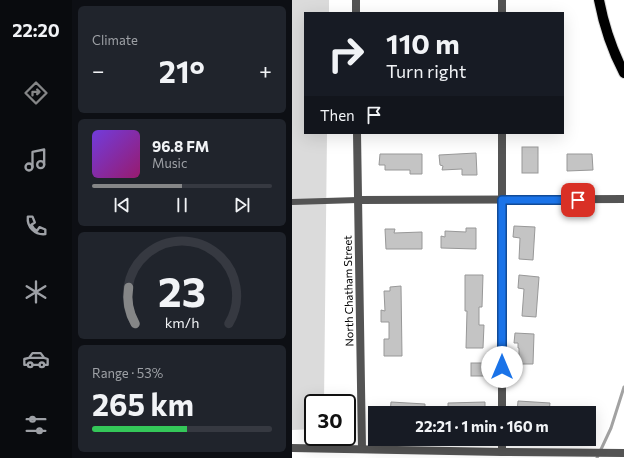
<!DOCTYPE html>
<html lang="en">
<head>
<meta charset="utf-8">
<style>
  :root { --surface:#171b24; --page:#20242c; --text:#f1f3f6; --muted:#9ea1a6; --line:#363941; --accent:#858687 }
  body { margin:0; font-family:Commissioner,sans-serif; background:var(--page); color:var(--text); height:100vh; display:flex; flex-direction:column; font-size:15px; white-space:nowrap }
  * { box-sizing:border-box; margin:0 }
  p { font-size:13px; color:var(--muted) }
  .icon { flex:none; width:22px; height:22px; fill:none; stroke:currentColor; stroke-width:2; stroke-linecap:round; stroke-linejoin:round }
  .map { position:relative; flex:1; overflow:hidden }
  .panel { display:flex; flex-direction:column; gap:6px; padding:6px; background:#0d0f14; width:220px }
  .panel>* { flex:none }
  .guide { position:absolute; left:12px; top:12px; width:260px; height:122px; border-radius:0px; box-shadow:0 4px 16px #0002; background:#171b24; color:var(--text); overflow:hidden }
  .speed { position:absolute; left:12px; top:394px; display:flex; gap:8px; font-size:20px; font-weight:700; text-align:center }
  .speed>* { display:grid; place-content:center; width:52px; height:52px; border-radius:50%; background:var(--surface); box-shadow:0 4px 16px #0002; line-height:1 }
  .speed .limit { border:2px solid #111; border-radius:6px; background:#fff; color:#111 }
  .pin { position:absolute; display:grid; place-items:center; width:34px; height:34px; color:#fff; margin:-17px; border-radius:8px; box-shadow:0 2px 6px #0006 }
  .me { position:absolute; width:44px; margin:-22px; rotate:0deg; stroke-linejoin:round; filter:drop-shadow(0 0 3px #0008) }
  .turn { display:flex; align-items:center; gap:14px; height:84px; padding:0 16px; font-size:18px }
  .turn .icon { width:52px; height:52px; stroke-width:2.5 }
  .turn b { display:block; font-size:28px; line-height:34px }
  .then { display:flex; align-items:center; height:38px; padding:0 16px; background:#0003; gap:8px; font-size:15px }
  .big { font-size:30px; font-weight:700; line-height:1.1 }
  .panel .tile { flex:1; display:flex; flex-direction:column; justify-content:center; gap:6px; min-width:0; padding:0 14px; border-radius:6px; background:var(--page) }
  .panel .dial { align-items:center; gap:0 }
  .dial svg { height:104px; overflow:visible; fill:none; stroke:var(--line); stroke-width:7; stroke-linecap:round; text-anchor:middle }
  .dial text { fill:var(--text); stroke:none }
  .song { display:flex; align-items:center; gap:12px }
  .cover { width:48px; height:48px; border-radius:6px; background:linear-gradient(135deg,hsl(260 70% 55%),hsl(320 70% 35%)) }
  .played { height:4px; border-radius:2px; background:linear-gradient(90deg,var(--accent) 50%,var(--line) 50%) }
  .keys { display:flex; justify-content:space-around; direction:ltr }
  .heat { display:flex; justify-content:space-between; align-items:center; font-size:22px; direction:ltr }
  .charge { height:6px; border-radius:3px; background:linear-gradient(90deg,#34c759 53%,var(--line) 0) }
  .trip { position:absolute; left:76px; top:406px; width:228px; height:40px; border-radius:0px; background:var(--surface); box-shadow:0 4px 16px #0002; font-weight:700; line-height:40px; text-align:center }
  main { display:flex; flex:1; min-height:0 }
  .menu { display:flex; flex-direction:column; width:72px; justify-content:space-around; align-items:center; background:#090b0e; color:var(--muted) }
  .menu .icon { width:28px; height:28px }
  .menu .selected { color:var(--accent) }
  .menu b { font-size:18px; color:var(--text) }
  .map>svg:first-child { display:block }
  .green { fill:#dbdbdb }
  .lines { fill:none; stroke-linecap:round; stroke-linejoin:round }
  .stream { stroke:#a2a2a2; stroke-width:3 }
  .building { fill:#c4c4c4; stroke:#989898 }
  .primary-casing { stroke:#dbdbdb; stroke-width:12 }
  .lane { stroke:#545454; stroke-width:6 }
  .street { stroke:#545454; stroke-width:8 }
  .primary { stroke:#000; stroke-width:10 }
  .route-casing { stroke:#114b97; stroke-width:10 }
  .route { stroke:#1a73e8; stroke-width:7 }
  .labels { text-anchor:middle; dominant-baseline:central; stroke-width:3; stroke-linejoin:round; paint-order:stroke }
  .street-label { font-size:11px; fill:#000; stroke:#fff }
</style>
</head>
<body>
<main>
<nav class="menu">
<b>22:20</b>
<svg class="icon selected" aria-label="directions" viewBox="0 0 24 24"><path d="M12 3l9 9-9 9-9-9zM9 14v-3h6M13 9l2 2-2 2"/></svg>
<svg class="icon" aria-label="music" viewBox="0 0 24 24"><path d="M9 18V5l10-2v13"/><circle cx="6" cy="18" r="3"/><circle cx="16" cy="16" r="3"/></svg>
<svg class="icon" aria-label="phone" viewBox="0 0 24 24"><path d="M5 4h4l2 5-3 2q2 4 5 5l2-3 5 2v4C11 20 4 13 5 4z"/></svg>
<svg class="icon" aria-label="climate" viewBox="0 0 24 24"><path d="M12 3v18M4 7l16 10M4 17L20 7"/></svg>
<svg class="icon" aria-label="car" viewBox="0 0 24 24"><path d="M5 17H2v-5l4-1 3-4h7l3 4 3 1v5h-3M9 17h6M6 11h13"/><circle cx="7" cy="17" r="2"/><circle cx="17" cy="17" r="2"/></svg>
<svg class="icon" aria-label="filters" viewBox="0 0 24 24"><path d="M4 7h16M4 17h16"/><circle cx="9" cy="7" r="2"/><circle cx="15" cy="17" r="2"/></svg>
</nav>
<section class="panel">
<div class="tile"><p>Climate</p>
<div class="heat"><a>−</a><b class="big">21°</b><a>+</a></div>
</div>
<div class="tile">
<div class="song"><i class="cover"></i><div><b>96.8 FM</b><p>Music</p></div></div>
<div class="played"></div>
<div class="keys"><svg class="icon" aria-label="previous" viewBox="0 0 24 24"><path d="M18 5L8 12l10 7zM5 5v14"/></svg><svg class="icon" aria-label="pause" viewBox="0 0 24 24"><path d="M8 5v14M16 5v14"/></svg><svg class="icon" aria-label="next" viewBox="0 0 24 24"><path d="M6 5l10 7-10 7zM19 5v14"/></svg></div>
</div>
<div class="tile dial"><svg viewBox="0 0 100 80">
<path d="M14 69A42 42 0 1 1 86 69"/>
<path d="M14 69A42 42 0 0 1 9 41" stroke="#858687"/>
<text x="50" y="56" font-size="32" font-weight="700">23</text>
<text x="50" y="72" font-size="11">km/h</text>
</svg></div>
<div class="tile"><p>Range · 53%</p><b class="big">265 km</b><div class="charge"></div></div>
</section>
<div class="map">
<svg width="332" height="458" viewBox="0 0 332 458">
  <rect width="100%" height="100%" fill="#fff"/>
  <polygon class="green" points="0,0 37,0 37,13 13,13 13,133 35,133 32,403 21,403 21,429 0,430"/>
  <g class="lines">
    <polyline class="stream" points="305,458 319,428 332,387"/>
  </g>
  <g class="building">
    <rect x="230" y="147" width="16" height="26"/>
    <polygon points="184,153 185,175 170,175 170,169 150,170 151,166 148,165 147,155"/>
    <polygon points="88,154 130,154 130,174 118,174 118,170 93,170 93,165 87,165"/>
    <polygon points="275,154 300,154 301,170 275,171"/>
    <polygon points="222,226 243,227 241,260 227,259 228,238 221,237"/>
    <polygon points="174,228 184,228 184,249 149,248 149,236 153,237 153,231 174,232"/>
    <polygon points="93,229 103,229 102,233 130,232 130,249 94,249"/>
    <polygon points="173,275 191,275 190,307 187,307 187,325 192,325 191,348 174,348 175,311 173,311"/>
    <polygon points="227,275 247,277 244,317 230,316 232,289 226,288"/>
    <polygon points="109,286 110,356 92,356 92,339 97,339 97,322 89,322 89,310 93,311 92,291 98,291 98,287"/>
    <polygon points="223,333 242,334 241,364 227,364 227,348 226,348 226,343 222,343"/>
    <rect x="179" y="363" width="14" height="13"/>
    <polygon points="226,401 258,403 257,413 225,413"/>
    <polygon points="99,402 133,404 133,413 98,413"/>
    <polygon points="193,402 193,413 156,413 156,403"/>
  </g>
  <g class="lines">
    <defs>
      <path id="primary" d="M307,0C312,26 320,50 332,73"/>
    </defs>
    <use href="#primary" class="primary-casing"/>
    <polyline class="lane" points="0,202 66,200"/>
    <g class="street">
      <polyline points="64,0 64,13"/>
      <polyline points="210,0 210,13"/>
      <polyline points="65,133 70,449"/>
      <polyline points="66,200 332,199"/>
      <polyline points="210,413 210,133"/>
      <polyline points="0,448 210,452 332,453"/>
      <polyline points="210,452 210,439"/>
    </g>
    <use href="#primary" class="primary"/>
  </g>
  <g class="lines">
    <defs>
      <polyline id="route" points="210,367 210,200 286,200"/>
    </defs>
    <use href="#route" class="route-casing"/>
    <use href="#route" class="route"/>
  </g>
  <g class="labels">
    <g class="street-label">
      <text transform="translate(56 291) rotate(-91)">North Chatham Street</text>
    </g>
  </g>
</svg>
<div class="speed"><div class="limit">30</div></div>
<div class="pin" style="left:286px;top:200px;background:#d93025"><svg class="icon" aria-label="arrive" viewBox="0 0 24 24"><path d="M6 21V4h12l-3 4 3 4H6"/></svg></div>
<svg class="me" style="left:210px;top:367px" viewBox="-20 -20 40 40"><circle r="19" fill="#fff"/><path d="M0-13L10 11 0 6-10 11z" fill="#1a73e8"/></svg>
<div class="trip">22:21 · 1 min · 160 m</div>
<div class="guide">
<div class="turn"><svg class="icon" aria-label="right" viewBox="0 0 24 24"><path d="M7 20v-9h11M14 6l5 5-5 5"/></svg><div><b>110 m</b>Turn right</div></div>
<div class="then">Then<svg class="icon" aria-label="arrive" viewBox="0 0 24 24"><path d="M6 21V4h12l-3 4 3 4H6"/></svg></div>
</div>
</div>
</main>
</body>
</html>
